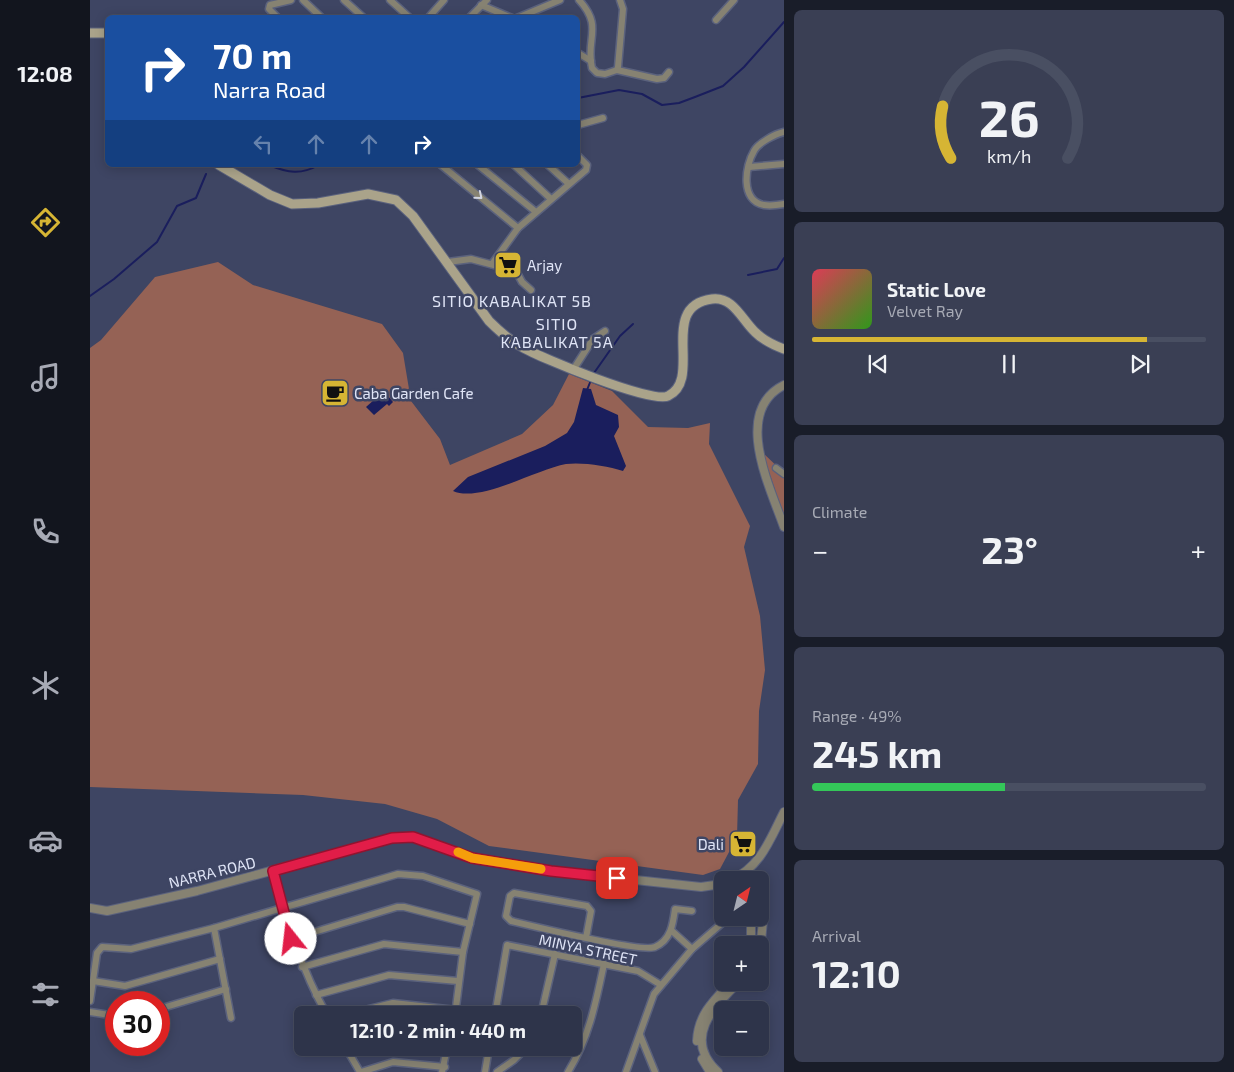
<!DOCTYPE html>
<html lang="en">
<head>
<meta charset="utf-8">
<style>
  :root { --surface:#2e344a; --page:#3a3f54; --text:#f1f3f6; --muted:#a7aab5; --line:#494f62; --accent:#d6b534 }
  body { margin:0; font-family:"Exo 2",sans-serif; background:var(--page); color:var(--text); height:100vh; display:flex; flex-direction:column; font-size:19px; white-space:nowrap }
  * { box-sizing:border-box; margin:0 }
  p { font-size:16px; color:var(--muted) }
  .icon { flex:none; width:28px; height:28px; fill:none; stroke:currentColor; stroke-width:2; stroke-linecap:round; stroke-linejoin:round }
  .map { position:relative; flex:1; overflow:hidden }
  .drawer { display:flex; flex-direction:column; gap:10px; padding:10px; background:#191d29; width:450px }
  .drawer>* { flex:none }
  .banner { position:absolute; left:15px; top:15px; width:475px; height:152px; border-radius:8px; box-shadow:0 2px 12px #0003,0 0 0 1px var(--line); background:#1a4fa0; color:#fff; overflow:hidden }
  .needle { width:32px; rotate:35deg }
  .tools { position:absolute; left:624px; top:871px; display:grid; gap:10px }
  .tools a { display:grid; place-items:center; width:55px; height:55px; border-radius:8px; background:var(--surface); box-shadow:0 2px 12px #0003,0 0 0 1px var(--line); font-size:25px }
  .speed { position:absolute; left:15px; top:991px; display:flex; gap:10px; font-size:25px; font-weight:700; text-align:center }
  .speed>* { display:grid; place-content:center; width:65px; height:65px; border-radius:50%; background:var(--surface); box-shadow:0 2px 12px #0003,0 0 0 1px var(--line); line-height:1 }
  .speed .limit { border:8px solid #d22; background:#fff; color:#111 }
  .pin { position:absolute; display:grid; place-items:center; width:42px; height:42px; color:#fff; margin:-21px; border-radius:10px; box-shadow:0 2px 8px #0006 }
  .me { position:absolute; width:55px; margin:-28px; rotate:344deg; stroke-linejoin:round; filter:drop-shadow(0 0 4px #0008) }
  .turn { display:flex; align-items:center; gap:18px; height:105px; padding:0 25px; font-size:22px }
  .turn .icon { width:65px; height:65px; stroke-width:2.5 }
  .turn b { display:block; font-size:35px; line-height:42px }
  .lanes { display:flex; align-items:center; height:48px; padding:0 25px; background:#0003; justify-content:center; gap:25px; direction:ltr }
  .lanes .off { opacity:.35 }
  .big { font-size:38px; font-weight:700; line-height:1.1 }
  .drawer .tile { flex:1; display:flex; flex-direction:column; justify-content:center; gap:8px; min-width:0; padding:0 18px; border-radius:8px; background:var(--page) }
  .drawer .dial { align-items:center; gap:0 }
  .dial svg { height:130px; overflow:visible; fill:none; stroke:var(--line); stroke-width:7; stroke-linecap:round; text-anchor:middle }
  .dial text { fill:var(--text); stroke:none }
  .song { display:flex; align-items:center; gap:15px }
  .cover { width:60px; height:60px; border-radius:8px; background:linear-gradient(135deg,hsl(350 70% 55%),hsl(110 70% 35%)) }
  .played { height:5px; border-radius:2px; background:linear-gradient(90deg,var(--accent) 85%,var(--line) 85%) }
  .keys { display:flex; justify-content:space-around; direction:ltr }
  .heat { display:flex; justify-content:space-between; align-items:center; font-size:28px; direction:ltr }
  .charge { height:8px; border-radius:4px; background:linear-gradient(90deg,#34c759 49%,var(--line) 0) }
  .trip { position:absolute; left:204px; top:1006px; width:288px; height:50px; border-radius:8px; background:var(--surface); box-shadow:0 2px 12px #0003,0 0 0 1px var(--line); font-weight:700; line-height:50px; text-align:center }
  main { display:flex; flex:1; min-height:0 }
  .tabs { display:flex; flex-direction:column; width:90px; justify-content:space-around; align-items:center; background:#12151e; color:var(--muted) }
  .tabs .icon { width:35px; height:35px }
  .tabs .active { color:var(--accent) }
  .tabs b { font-size:22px; color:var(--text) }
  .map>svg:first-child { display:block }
  .green { fill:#956255 }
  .water { fill:#1a1e5d }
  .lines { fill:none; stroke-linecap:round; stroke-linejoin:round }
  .stream { stroke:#1a1e5d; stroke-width:2 }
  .minor-casing { stroke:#5b627d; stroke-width:9 }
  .tertiary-casing { stroke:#5b627d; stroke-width:10 }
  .secondary-casing { stroke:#5b627d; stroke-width:11 }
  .minor { stroke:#868272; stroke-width:6 }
  .tertiary { stroke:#868272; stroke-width:8 }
  .secondary { stroke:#aaa38a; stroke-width:9 }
  .oneway { stroke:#d2d5e2 }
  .route-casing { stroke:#92132f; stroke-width:12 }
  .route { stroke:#e11d48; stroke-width:9 }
  .slow { stroke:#f59e0b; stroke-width:9 }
  .labels { text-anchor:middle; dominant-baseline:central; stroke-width:5; stroke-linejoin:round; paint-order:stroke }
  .poi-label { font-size:15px; fill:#dfe4f6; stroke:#3e4563; text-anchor:start }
  .street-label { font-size:15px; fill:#dfe4f6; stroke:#3e4563 }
  .neighbourhood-label { font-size:16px; letter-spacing:1px; fill:#dfe4f6; stroke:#3e4563 }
</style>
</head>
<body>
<main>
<nav class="tabs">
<b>12:08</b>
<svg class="icon active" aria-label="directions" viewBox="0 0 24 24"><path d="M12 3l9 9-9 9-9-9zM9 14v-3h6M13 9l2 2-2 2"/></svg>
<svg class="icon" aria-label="music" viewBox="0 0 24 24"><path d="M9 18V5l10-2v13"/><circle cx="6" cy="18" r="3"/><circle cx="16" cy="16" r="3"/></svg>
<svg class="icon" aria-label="phone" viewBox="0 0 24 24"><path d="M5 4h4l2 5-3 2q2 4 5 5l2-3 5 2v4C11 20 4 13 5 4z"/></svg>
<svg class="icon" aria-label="climate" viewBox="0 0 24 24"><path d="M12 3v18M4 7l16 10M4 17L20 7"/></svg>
<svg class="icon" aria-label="car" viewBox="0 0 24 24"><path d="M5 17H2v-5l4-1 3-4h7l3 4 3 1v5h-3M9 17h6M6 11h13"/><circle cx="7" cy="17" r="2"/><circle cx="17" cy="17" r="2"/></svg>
<svg class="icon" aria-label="filters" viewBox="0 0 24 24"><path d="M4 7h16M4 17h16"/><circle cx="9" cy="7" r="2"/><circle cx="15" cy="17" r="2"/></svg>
</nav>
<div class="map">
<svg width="694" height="1072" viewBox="0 0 694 1072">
  <rect width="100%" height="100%" fill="#3e4563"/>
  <g class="green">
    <polygon points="128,262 163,285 292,324 313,353 321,401 350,439 360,465 432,434 463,405 479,374 522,391 558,427 598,428 620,423 619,444 660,526 654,547 670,616 675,670 669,711 668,764 648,800 647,837 630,869 613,875 399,846 347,819 295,804 213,795 0,787 0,348 11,340 65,277"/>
    <polygon points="672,452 694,473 694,516"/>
  </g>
  <g class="water">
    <path d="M493,388L501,389L506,405L528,415L529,427L524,436L536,466L533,471C517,466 493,462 476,464C447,469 390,503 363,491L378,477L455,446L477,433L484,422Z"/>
    <polygon points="294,391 303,402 299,406 297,404 284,415 276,407"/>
  </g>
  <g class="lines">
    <g class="stream">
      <polyline points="488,98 529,90 552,94 572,105 589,103 605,97 633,86 654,67 694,22"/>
      <path d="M179,165C198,173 211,175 229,165"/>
      <polyline points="658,275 687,269 694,258"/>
      <polyline points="0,296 24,279 67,242 87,206 106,198 116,174"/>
      <polyline points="504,373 530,336 543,324"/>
      <polyline points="497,390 501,380"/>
    </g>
    <defs>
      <g id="minor">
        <polyline points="213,0 232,18"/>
        <polyline points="254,0 274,18"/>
        <polyline points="300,0 320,18"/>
        <path d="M489,0C514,27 495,39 502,68L507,73L515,74L527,70L528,67L533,9L530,0"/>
        <polyline points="391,5 422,18"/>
        <polyline points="188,18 179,9 180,5 201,0"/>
        <polyline points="338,18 354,0"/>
        <polyline points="379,18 397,0"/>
        <polyline points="427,18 470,0"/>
        <polyline points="626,20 644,0"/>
        <polyline points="488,53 501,61"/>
        <polyline points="527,70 567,79 574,78 579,72"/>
        <polyline points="488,125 513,118"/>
        <path d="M694,132C685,134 668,143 664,151C655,166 650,201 674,205C680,206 688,205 694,204"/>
        <polyline points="351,165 428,228"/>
        <polyline points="388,165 446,212"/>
        <polyline points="424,165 461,199"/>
        <polyline points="458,165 479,184"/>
        <polyline points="659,167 694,164"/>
        <polyline points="358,262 381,259 426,271 432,282 441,290"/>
        <polyline points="402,264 428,228 496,170 497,165 488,156"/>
        <polyline points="483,370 503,339 515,331"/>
        <polyline points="686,468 694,474"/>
        <path d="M183,871C197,921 211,969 237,1015"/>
        <polyline points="124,928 141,1018"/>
        <polyline points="582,931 602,949"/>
        <path d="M496,938L501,911L497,906L424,893L420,896L416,916L421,921C442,926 553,953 565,947C581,940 583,924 585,909L602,911"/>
        <polyline points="201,939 307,907 314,907 380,924"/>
        <polyline points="212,967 294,944 373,952"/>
        <polyline points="3,981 35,986 130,959"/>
        <polyline points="226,995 299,975 368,981"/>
        <polyline points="0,1001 7,953 12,947 41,949 124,928 308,874 333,876 387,894 373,952 365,1015"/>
        <polyline points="69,1009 136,989"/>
        <polyline points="0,1012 26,1016"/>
        <polyline points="254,1015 303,1003 366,1010"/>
        <polyline points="405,1015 417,945 548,971 571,985"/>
        <polyline points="451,1015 465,954"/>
        <polyline points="550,1035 565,1072"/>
        <polyline points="256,1048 270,1072"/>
        <polyline points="271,1072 303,1062 355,1067"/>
        <polyline points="352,1072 357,1048"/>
        <polyline points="395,1072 399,1048"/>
        <polyline points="407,1072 424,1060 436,1048"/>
        <path d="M478,1072C499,1038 506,1002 514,964"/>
        <polyline points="536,1072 564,994 602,949 638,918"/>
      </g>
      <g id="tertiary">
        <path d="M694,385C642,411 680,487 694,527"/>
        <polyline points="659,871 666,880"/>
        <path d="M641,880C671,867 680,839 694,812"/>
        <polyline points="670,886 675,900 670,951"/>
        <polyline points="0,908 17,911 107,891 302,838 323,837 382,858 461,871 611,887 632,884"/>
        <polyline points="650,918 661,921"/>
        <polyline points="661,921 661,945"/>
        <path d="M607,1041C608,1015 623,1001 641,982"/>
        <polyline points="612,1059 620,1072"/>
        <path d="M628,1072C592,1039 623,1007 649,982"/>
      </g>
      <g id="secondary">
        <polyline points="0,33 18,33"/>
        <path d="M129,165L180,195L202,204L228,203L278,194L306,200L323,216L399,321C409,331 419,340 432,347C451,358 562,404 578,396C614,379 567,306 622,299C643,296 652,320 665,332C673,340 683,345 694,349"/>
      </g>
    </defs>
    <use href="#minor" class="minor-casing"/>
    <use href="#tertiary" class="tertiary-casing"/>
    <use href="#secondary" class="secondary-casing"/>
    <use href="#minor" class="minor"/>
    <use href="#tertiary" class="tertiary"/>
    <use href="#secondary" class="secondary"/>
  </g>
  <defs><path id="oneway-chevron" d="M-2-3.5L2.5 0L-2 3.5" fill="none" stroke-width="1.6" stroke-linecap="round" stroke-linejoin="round" transform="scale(1.25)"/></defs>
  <use class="oneway" href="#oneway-chevron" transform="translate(389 196) rotate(39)"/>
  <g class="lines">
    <defs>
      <polyline id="route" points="201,939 183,871 302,838 323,837 382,858 461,871 527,878"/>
    </defs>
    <use href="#route" class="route-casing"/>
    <use href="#route" class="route"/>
    <polyline class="slow" points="368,852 382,858 451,869"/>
  </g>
  <defs>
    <symbol id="supermarket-square" viewBox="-11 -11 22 22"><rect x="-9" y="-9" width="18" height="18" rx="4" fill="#d6b534" stroke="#3e4563"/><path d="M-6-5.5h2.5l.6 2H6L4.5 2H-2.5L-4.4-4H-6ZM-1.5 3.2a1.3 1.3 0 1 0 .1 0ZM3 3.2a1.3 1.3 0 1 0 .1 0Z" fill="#111"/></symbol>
    <symbol id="cafe-square" viewBox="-11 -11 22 22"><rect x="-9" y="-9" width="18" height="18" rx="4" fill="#d6b534" stroke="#3e4563"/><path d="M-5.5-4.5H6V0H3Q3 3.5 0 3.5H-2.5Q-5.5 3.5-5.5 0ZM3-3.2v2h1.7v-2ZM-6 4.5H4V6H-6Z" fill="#111"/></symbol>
  </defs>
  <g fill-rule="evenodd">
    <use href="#supermarket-square" x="402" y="249" width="32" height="32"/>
    <use href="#cafe-square" x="229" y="377" width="32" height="32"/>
    <use href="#supermarket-square" x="637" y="828" width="32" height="32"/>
  </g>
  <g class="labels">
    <g class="poi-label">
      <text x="437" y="265">Arjay</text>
      <text x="264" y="393">Caba Garden Cafe</text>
      <text x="634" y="844" text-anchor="end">Dali</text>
    </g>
    <g class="street-label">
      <text transform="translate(122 872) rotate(-14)">NARRA ROAD</text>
      <text transform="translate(498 949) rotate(12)">MINYA STREET</text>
    </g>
    <g class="neighbourhood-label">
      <text x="422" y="300">SITIO KABALIKAT 5B</text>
      <text x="467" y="323">SITIO<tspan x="467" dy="18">KABALIKAT 5A</tspan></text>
    </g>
  </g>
</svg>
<div class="tools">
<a><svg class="needle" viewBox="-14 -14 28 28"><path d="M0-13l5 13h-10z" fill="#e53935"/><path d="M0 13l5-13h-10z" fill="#a7aab5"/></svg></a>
<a>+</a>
<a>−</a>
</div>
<div class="speed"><div class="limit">30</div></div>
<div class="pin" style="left:527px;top:878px;background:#d93025"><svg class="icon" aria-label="arrive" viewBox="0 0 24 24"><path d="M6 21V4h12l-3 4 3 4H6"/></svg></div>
<svg class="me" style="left:201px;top:939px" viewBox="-20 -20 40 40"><circle r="19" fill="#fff"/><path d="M0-13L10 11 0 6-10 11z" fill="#e11d48"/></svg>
<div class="trip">12:10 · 2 min · 440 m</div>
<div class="banner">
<div class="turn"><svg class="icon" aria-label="right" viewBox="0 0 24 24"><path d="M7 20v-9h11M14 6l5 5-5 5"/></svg><div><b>70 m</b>Narra Road</div></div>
<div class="lanes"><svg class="icon off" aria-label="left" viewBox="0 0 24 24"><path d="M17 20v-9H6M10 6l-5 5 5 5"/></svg><svg class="icon off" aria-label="ahead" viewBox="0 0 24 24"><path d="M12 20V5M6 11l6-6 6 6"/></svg><svg class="icon off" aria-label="ahead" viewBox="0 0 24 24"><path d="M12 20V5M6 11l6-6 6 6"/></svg><svg class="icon" aria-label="right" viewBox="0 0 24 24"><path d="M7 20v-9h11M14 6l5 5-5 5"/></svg></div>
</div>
</div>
<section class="drawer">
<div class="tile dial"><svg viewBox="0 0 100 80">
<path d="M14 69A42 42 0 1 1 86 69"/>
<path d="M14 69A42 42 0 0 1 9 37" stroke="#d6b534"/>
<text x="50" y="56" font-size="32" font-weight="700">26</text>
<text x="50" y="72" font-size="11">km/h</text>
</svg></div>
<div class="tile">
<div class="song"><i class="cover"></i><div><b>Static Love</b><p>Velvet Ray</p></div></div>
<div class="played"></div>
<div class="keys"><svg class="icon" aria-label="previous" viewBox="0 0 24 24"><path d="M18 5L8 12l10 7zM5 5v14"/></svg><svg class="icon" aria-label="pause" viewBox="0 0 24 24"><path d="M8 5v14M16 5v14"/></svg><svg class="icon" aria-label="next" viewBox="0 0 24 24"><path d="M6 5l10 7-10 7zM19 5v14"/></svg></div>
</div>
<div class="tile"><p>Climate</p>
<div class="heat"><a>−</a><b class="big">23°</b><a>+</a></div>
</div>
<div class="tile"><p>Range · 49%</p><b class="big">245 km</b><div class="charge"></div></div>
<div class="tile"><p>Arrival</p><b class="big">12:10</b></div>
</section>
</main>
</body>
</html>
